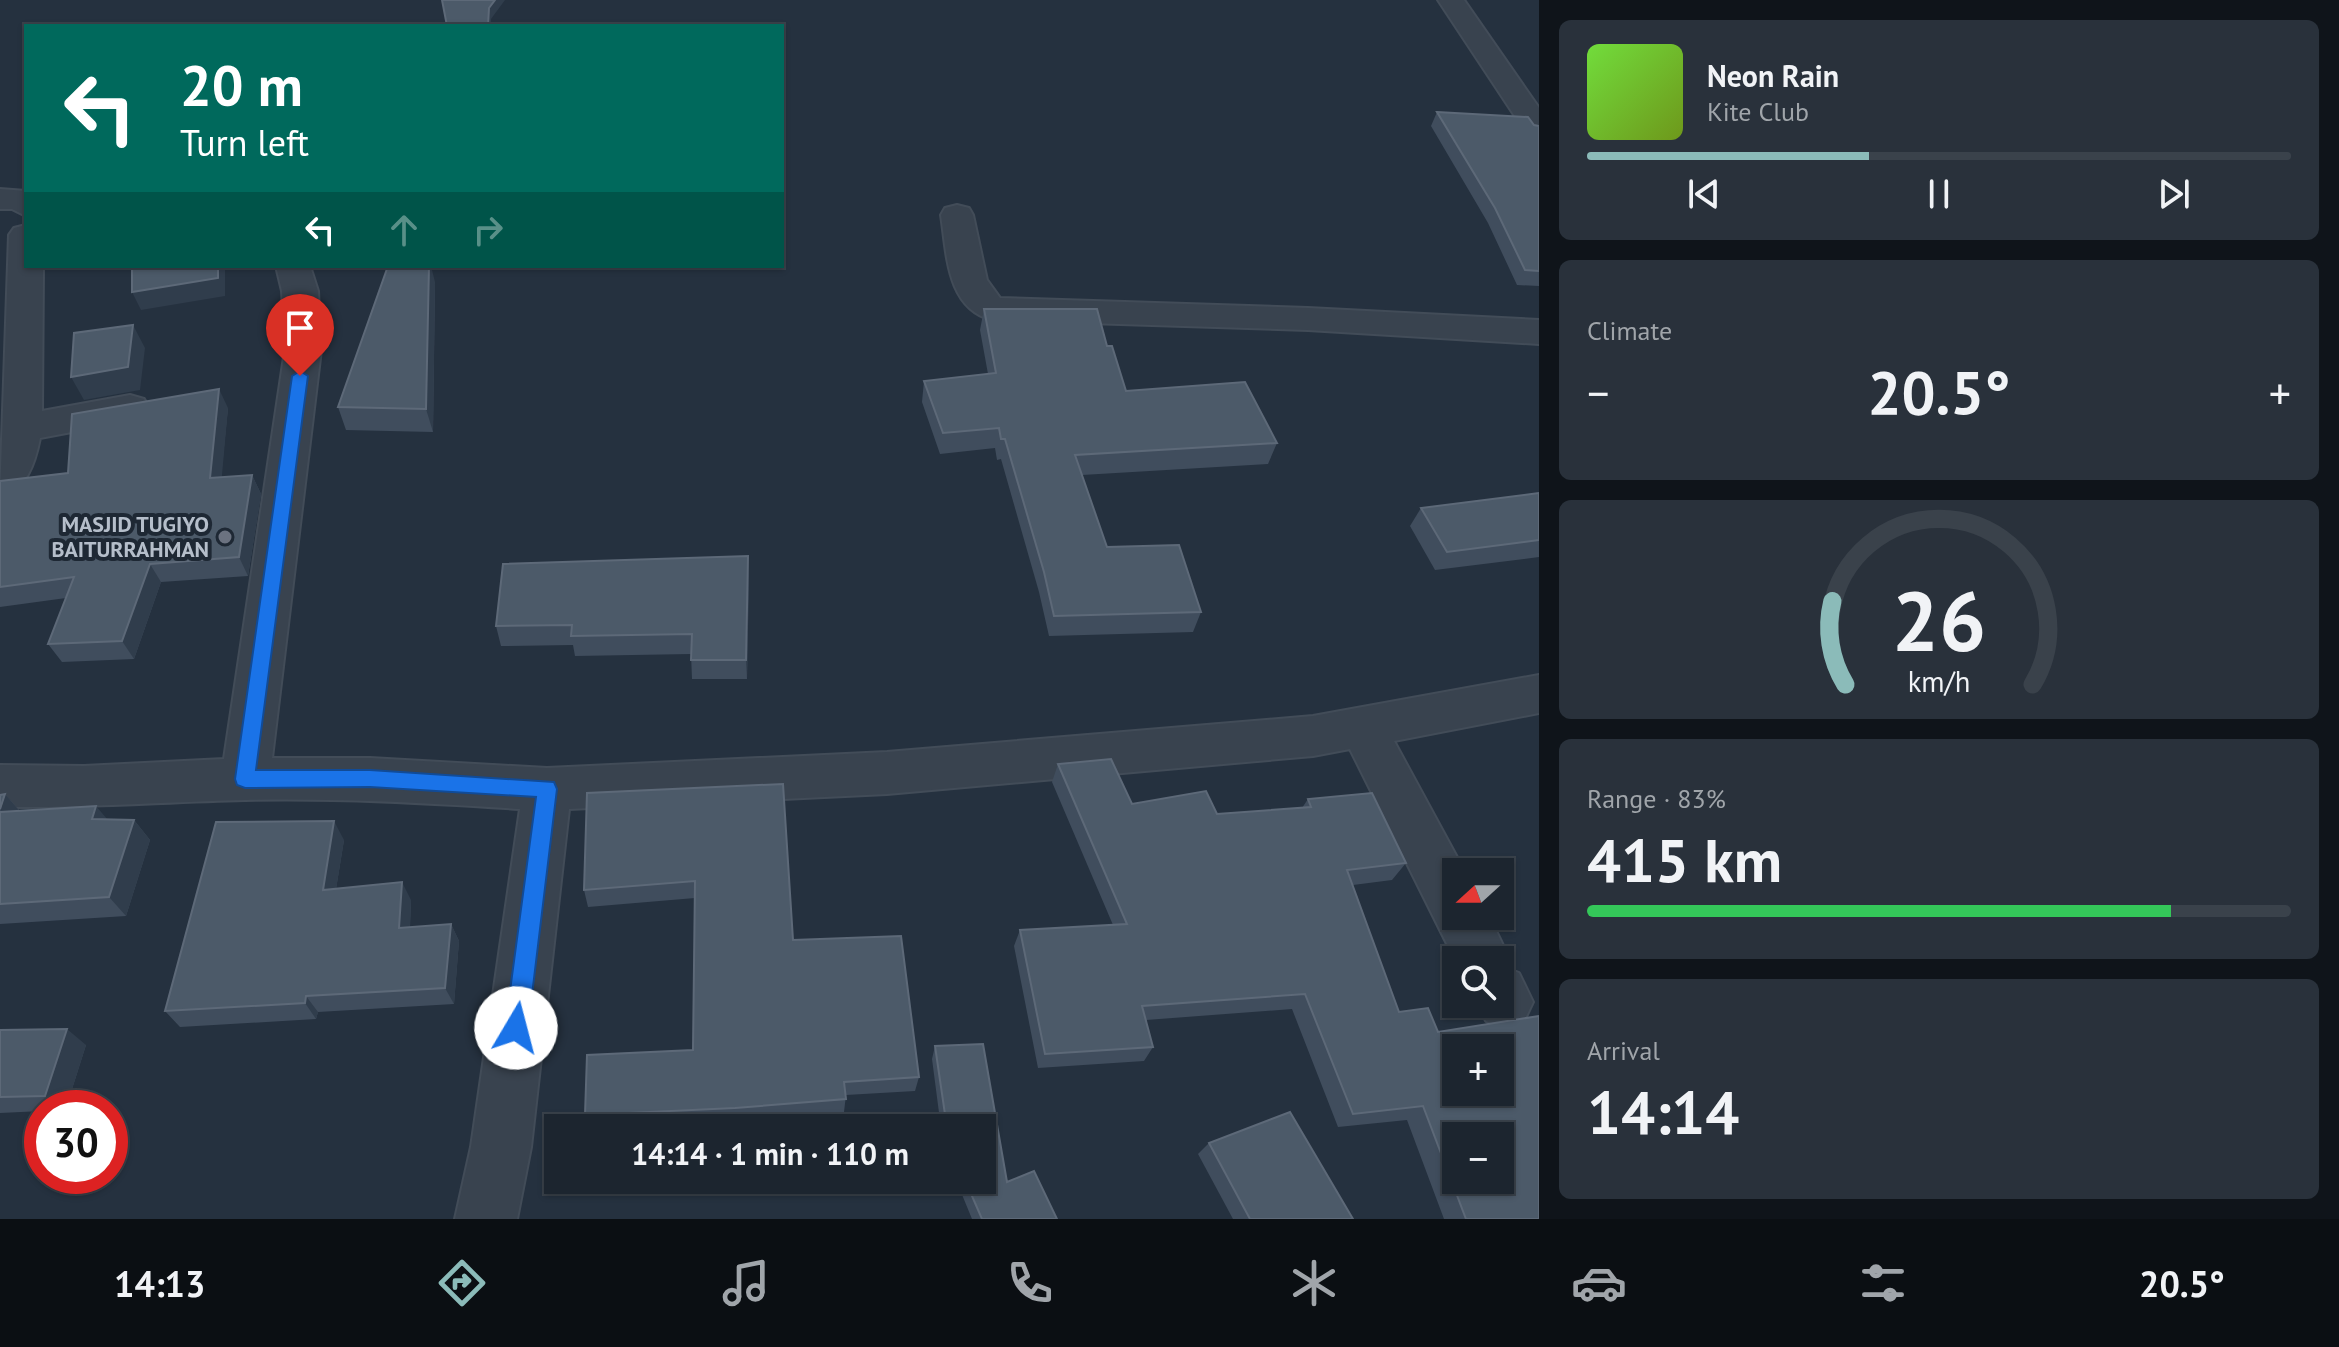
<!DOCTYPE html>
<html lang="en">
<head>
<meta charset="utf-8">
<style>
  :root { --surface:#1c252f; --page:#29313b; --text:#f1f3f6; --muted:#a0a5aa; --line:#3a424b; --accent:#8bbbb9 }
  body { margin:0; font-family:"PT Sans",sans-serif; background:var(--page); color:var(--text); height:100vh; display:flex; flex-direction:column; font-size:30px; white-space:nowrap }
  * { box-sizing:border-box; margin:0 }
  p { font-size:26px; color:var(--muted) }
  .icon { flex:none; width:44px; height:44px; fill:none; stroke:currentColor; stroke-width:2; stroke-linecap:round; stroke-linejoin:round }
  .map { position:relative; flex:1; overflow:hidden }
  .panel { display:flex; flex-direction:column; gap:20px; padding:20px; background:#0f141a; width:800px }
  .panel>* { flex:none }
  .top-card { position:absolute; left:24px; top:24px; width:760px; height:244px; border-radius:0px; box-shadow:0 2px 6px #0004,0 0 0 2px var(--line); background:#00695c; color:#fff; overflow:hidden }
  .needle { width:52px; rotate:249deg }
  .tools { position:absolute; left:1442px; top:858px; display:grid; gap:16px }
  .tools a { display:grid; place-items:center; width:72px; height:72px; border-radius:0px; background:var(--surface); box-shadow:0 2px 6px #0004,0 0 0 2px var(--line); font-size:40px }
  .speed { position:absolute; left:24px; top:1090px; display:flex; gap:16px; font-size:40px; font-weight:700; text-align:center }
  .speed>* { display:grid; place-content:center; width:104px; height:104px; border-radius:50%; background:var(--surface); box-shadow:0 2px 6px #0004,0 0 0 2px var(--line); line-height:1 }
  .speed .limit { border:12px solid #d22; background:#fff; color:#111 }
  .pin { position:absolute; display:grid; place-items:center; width:68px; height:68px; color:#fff; margin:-82px -34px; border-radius:50% 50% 50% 0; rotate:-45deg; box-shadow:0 0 8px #0007 }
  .pin .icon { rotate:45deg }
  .me { position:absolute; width:88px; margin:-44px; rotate:8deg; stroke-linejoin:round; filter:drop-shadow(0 0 6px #0008) }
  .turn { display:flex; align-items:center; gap:28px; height:168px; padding:0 24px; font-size:36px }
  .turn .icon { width:104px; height:104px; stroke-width:2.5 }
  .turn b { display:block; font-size:56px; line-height:68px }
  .lanes { display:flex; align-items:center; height:76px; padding:0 24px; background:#0003; justify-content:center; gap:40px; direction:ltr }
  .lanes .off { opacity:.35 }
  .big { font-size:60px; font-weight:700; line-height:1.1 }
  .panel .tile { flex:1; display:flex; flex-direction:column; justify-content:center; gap:12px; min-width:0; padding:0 28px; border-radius:12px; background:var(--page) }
  .panel .dial { align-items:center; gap:0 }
  .dial svg { height:208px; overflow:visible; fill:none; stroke:var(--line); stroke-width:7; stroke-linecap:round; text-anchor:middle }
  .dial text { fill:var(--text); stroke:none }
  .song { display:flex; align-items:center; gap:24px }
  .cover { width:96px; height:96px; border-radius:12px; background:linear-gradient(135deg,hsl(100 70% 55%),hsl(80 70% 35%)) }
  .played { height:8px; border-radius:4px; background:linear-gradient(90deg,var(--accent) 40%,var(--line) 40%) }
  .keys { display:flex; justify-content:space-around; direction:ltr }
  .heat { display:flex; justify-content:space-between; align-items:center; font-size:44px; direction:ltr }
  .charge { height:12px; border-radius:6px; background:linear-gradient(90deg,#34c759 83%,var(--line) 0) }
  .trip { position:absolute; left:544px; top:1114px; width:452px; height:80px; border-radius:0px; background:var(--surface); box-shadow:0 2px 6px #0004,0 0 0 2px var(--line); font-weight:700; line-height:80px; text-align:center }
  .tabs { display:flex; height:128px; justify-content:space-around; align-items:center; background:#0b0f13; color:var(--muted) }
  .tabs .icon { width:56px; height:56px }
  .tabs .on { color:var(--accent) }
  .tabs b { font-size:36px; color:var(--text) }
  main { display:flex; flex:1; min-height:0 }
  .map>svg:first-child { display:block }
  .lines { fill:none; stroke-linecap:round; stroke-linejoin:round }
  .minor-casing { stroke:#424c58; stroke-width:4 }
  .minor { fill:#39434f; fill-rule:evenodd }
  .wall { fill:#404d5d }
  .shaded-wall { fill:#303d4c }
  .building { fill:#4c5a69; stroke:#5d6978; stroke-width:2; fill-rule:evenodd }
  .route { fill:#1a73e8; stroke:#114b97; stroke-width:2 }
  .worship-dot { fill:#6b7280; stroke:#1e2834; stroke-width:3 }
  .labels { text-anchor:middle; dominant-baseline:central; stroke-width:8; stroke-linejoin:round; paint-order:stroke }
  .poi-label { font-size:22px; font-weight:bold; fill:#b5beca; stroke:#1e2834; text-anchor:end }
</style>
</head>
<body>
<main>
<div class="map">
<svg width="1539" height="1219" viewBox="0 0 1539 1219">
  <rect width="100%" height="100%" fill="#25313f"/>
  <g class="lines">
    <defs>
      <g id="minor">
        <polygon points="1438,0 1464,0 1539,108 1539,139 1528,136"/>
        <polygon points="0,189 26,191 26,216 12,209 0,209"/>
        <path d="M957,205L969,208L973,215L987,280L1000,298L1308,308L1539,320V344L1308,330L992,320C946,308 947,253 941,215L945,208Z"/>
        <path d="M26,225V266H43L42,411L130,395L144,399L149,408L144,417L130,421L40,438C35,463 26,491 0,498L9,235L14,228Z"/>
        <path d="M276,266H310L318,291L321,350L272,758H370L547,768L887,752L1313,716L1539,675V713L1394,741L1465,872H1456V916H1489L1510,960L1506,968L1519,973L1533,1002L1524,1021L1505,1029L1486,1021L1478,1004H1500V960L1456,962L1350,749L1313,756L887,794L569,809L531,1147L517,1219H455L471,1147L520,809C428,803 336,798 245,800C163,802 82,808 0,807V765L84,766L224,759L285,350L282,291Z"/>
      </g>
    </defs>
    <use href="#minor" class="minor-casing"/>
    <use href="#minor" class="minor"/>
  </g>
  <g class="wall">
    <polygon points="1437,112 1539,126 1539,286 1517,285 1488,223 1431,126"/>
    <polygon points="435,282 433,432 346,430 338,407"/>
    <polygon points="984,309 1107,346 1126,391 1277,443 1268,464 1082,475 1107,547 1201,612 1193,632 1049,636 1039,592 1001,459 997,460 995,448 940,454 922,402 924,381 988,374 980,330"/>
    <polygon points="228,408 221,477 252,475 261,494 248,576 161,582 134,659 62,662 48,644 66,598 0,607 0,481 68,473"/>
    <polygon points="1539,493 1539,557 1435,570 1410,526 1421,508"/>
    <polygon points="749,576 747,679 692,679 691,654 575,656 573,645 501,646 496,626"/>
    <polygon points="1058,764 1132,804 1217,814 1302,808 1308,799 1406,863 1392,880 1353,885 1399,1012 1438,1032 1539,1219 1444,1219 1407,1120 1338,1127 1292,1009 1146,1020 1153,1047 1144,1061 1038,1068 1014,946 1020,930 1113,925 1052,782"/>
    <polygon points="587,793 793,940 919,1077 915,1091 846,1095 844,1112 736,1122 590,1128 585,1115 693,1050 695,898 588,907 584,890"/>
    <polygon points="5,794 20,811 107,819 134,820 150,840 126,916 0,924 0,795"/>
    <polygon points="344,840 336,889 411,900 410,927 451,924 459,941 454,1004 318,1012 316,1019 180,1027 165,1011"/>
    <polygon points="0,1030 86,1045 66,1108 42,1108 42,1111 0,1113"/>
    <polygon points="983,1044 1007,1182 1034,1171 1057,1219 972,1219 956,1180 982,1180 982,1128 941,1128 932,1059 935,1046"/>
    <polygon points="1209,1143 1353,1219 1233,1219 1198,1154"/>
  </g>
  <g class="shaded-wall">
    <polygon points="495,0 505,0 491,19 491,26 488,26 489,8"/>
    <polygon points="218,266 225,266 225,296 141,310 132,292"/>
    <polygon points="429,266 431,266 435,282 433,432 426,409"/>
    <polygon points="133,325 145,348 140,390 84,400 71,377"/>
    <polygon points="219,389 228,408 220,497 210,478"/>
    <polygon points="252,475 261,494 248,576 239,557"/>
    <polygon points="748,556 749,576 747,679 746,660"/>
    <polygon points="150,564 161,582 134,659 122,641"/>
    <polygon points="5,794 23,815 0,813"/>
    <polygon points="96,806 113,826 92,819"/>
    <polygon points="134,820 150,840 126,916 109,897"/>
    <polygon points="334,821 344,840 333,908 323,890"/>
    <polygon points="402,882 411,900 409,945 399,928"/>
    <polygon points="451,924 459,941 454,1004 445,988"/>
    <polygon points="306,996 318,1012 316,1019 305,1003"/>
    <polygon points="67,1029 86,1045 66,1108 62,1108 45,1096"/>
  </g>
  <g class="building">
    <polygon points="442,0 495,0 489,8 488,26 447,26"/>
    <polygon points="1437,112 1528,117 1534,125 1539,126 1539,271 1525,270 1495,208"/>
    <polygon points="132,266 218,266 218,278 132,292"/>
    <polygon points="388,266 429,266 426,409 338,407"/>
    <polygon points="984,309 1097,309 1107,346 1112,346 1126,391 1245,382 1277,443 1075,455 1107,547 1179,545 1201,612 1054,616 1044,572 1005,439 1001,439 999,428 943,433 924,381 996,373"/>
    <polygon points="133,325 128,367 71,377 74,333"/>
    <polygon points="219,389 210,478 252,475 239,557 150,564 122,641 48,644 74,577 0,587 0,481 68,473 72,414"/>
    <polygon points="1539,493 1539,540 1447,552 1421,508"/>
    <polygon points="748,556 746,660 691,660 692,634 571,636 572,625 496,626 503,564"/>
    <path d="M1111,759L1132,804L1206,791L1217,814L1311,807L1308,799L1372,793L1406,863L1347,870L1399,1012L1428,1008L1438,1032L1539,1016V1219H1466L1423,1106L1353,1114L1305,994L1142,1006L1153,1047L1045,1054L1020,930L1127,924L1058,764ZM1456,1048H1500V1092H1456ZM1456,1136H1500V1180H1456Z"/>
    <polygon points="783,784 793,940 901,936 919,1077 844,1082 846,1099 735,1108 585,1115 587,1055 693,1050 695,881 584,890 587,793"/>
    <polygon points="5,794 0,809 0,795"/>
    <polygon points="96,806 92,819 134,820 109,897 0,904 0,812"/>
    <polygon points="334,821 323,890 402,882 399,928 451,924 445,988 306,996 305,1003 165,1011 216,822"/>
    <polygon points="67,1029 45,1096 0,1097 0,1030"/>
    <polygon points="983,1044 1007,1182 1034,1171 1057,1219 982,1219 965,1180 982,1180 982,1128 947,1128 935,1046"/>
    <polygon points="1290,1112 1353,1219 1250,1219 1209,1143"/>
  </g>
  <polygon class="route" points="300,371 308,376 256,770 370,770 554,782 557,789 528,1028 524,1036 516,1039 508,1036 505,1028 536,797 370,787 245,788 237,785 235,779 292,376"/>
  <circle class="worship-dot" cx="225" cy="537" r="8"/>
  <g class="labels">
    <g class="poi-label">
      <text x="209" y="524">MASJID TUGIYO<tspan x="209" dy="25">BAITURRAHMAN</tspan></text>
    </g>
  </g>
</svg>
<div class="tools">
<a><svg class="needle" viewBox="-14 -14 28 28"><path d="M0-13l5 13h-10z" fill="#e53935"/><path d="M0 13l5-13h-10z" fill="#a0a5aa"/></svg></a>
<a><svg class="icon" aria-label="search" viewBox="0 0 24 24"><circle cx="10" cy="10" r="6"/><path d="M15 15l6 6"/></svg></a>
<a>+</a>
<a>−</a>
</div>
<div class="speed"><div class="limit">30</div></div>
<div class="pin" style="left:300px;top:376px;background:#d93025"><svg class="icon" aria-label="arrive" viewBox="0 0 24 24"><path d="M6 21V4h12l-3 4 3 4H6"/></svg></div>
<svg class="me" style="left:516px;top:1028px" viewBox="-20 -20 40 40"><circle r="19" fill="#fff"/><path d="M0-13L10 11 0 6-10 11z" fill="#1a73e8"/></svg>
<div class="trip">14:14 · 1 min · 110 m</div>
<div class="top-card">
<div class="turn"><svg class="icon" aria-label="left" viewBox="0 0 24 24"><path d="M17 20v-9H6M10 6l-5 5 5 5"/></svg><div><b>20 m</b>Turn left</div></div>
<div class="lanes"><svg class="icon" aria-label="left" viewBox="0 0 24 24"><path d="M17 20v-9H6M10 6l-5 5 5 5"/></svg><svg class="icon off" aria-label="ahead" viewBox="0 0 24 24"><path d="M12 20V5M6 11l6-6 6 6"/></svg><svg class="icon off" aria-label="right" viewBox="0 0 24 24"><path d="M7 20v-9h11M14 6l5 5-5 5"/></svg></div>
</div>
</div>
<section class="panel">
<div class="tile">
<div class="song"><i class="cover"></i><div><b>Neon Rain</b><p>Kite Club</p></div></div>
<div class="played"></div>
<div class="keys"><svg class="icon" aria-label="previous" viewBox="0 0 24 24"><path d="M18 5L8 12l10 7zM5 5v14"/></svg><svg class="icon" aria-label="pause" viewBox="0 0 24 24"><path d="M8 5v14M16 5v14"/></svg><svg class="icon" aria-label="next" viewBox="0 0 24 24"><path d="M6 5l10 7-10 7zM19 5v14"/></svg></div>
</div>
<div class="tile"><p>Climate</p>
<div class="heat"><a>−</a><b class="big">20.5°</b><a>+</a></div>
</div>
<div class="tile dial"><svg viewBox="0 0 100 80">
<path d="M14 69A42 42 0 1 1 86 69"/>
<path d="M14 69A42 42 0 0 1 9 37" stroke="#8bbbb9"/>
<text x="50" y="56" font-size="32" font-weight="700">26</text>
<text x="50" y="72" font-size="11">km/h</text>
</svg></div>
<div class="tile"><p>Range · 83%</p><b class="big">415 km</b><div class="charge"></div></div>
<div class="tile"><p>Arrival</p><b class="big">14:14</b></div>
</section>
</main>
<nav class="tabs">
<b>14:13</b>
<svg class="icon on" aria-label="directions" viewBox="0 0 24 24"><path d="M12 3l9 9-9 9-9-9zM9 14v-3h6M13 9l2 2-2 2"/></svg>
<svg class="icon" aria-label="music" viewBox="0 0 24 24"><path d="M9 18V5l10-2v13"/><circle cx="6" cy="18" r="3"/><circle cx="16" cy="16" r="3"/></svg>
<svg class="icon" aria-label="phone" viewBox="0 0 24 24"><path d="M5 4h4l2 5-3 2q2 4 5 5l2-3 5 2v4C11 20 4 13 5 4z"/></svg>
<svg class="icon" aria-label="climate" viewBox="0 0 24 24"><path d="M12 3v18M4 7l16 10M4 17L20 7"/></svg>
<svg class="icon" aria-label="car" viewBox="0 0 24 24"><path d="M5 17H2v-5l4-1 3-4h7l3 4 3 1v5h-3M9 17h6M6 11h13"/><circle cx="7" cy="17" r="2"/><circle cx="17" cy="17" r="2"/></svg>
<svg class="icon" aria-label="filters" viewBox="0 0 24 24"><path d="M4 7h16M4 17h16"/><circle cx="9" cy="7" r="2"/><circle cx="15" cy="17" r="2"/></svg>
<b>20.5°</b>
</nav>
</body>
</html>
